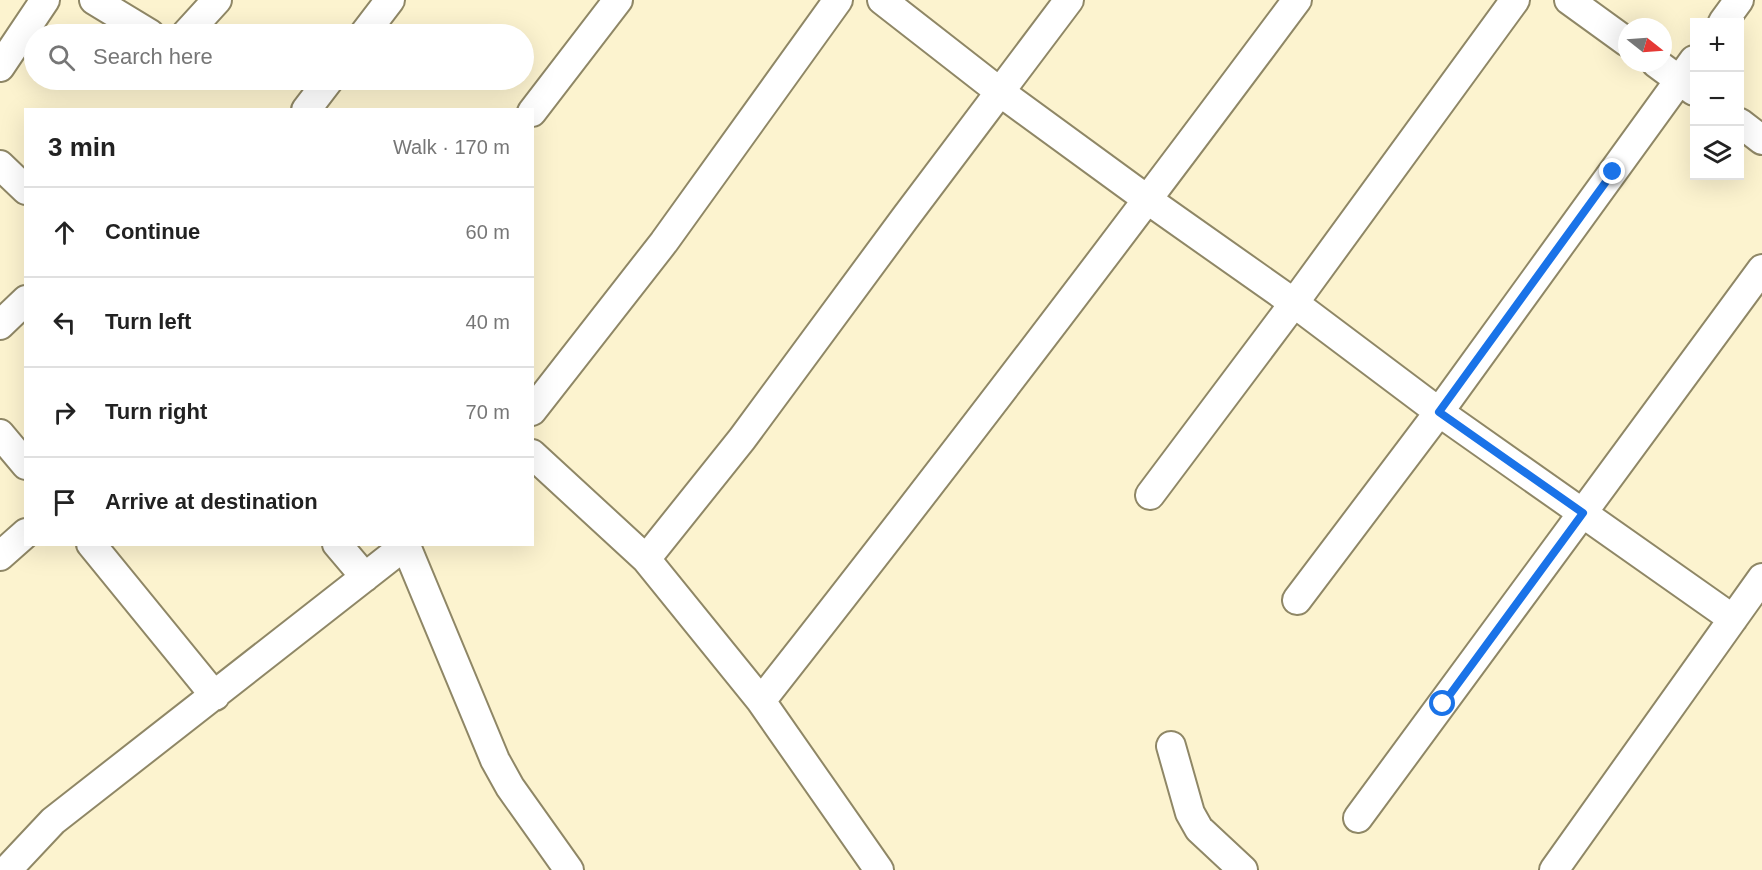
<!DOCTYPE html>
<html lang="en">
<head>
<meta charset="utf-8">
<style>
  body { margin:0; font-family:Arial,sans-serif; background:#f2f2f2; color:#222 }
  .controls { position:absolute; right:18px; top:18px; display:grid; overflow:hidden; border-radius:0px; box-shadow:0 6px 24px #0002 }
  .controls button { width:54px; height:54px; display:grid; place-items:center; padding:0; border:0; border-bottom:2px solid #e0e0e0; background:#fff; color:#222; font:30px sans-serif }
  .compass { position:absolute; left:1618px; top:18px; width:54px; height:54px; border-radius:50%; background:#fff; box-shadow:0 6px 24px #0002; rotate:107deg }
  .stop { position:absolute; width:18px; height:18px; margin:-14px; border:4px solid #1a73e8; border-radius:50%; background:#fff }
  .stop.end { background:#1a73e8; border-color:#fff; box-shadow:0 2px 6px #0008 }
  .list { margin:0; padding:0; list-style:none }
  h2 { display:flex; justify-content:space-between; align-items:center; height:78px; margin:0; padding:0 24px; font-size:26px }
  h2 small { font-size:20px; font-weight:400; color:#767676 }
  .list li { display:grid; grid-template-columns:39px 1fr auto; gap:18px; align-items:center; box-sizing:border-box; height:90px; padding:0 24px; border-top:2px solid #e0e0e0 }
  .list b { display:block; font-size:22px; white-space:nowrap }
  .list em { font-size:20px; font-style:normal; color:#767676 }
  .icon { flex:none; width:33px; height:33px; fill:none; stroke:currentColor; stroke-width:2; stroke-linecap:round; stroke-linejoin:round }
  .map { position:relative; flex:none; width:1762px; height:870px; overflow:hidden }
  .search { position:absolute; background:#fff; box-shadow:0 6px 24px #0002; left:24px; top:24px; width:510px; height:66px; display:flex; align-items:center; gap:15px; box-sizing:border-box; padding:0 21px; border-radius:33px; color:#767676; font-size:22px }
  .panel { position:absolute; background:#fff; box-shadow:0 6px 24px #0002; left:24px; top:108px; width:510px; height:438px; border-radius:0px }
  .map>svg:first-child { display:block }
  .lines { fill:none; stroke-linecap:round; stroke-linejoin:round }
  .minor-casing { stroke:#8f8766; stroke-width:32 }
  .minor { stroke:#fff; stroke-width:28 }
  .route { stroke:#1a73e8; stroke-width:8 }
</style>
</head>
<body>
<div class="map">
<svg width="1762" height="870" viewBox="0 0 1762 870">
  <rect width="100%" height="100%" fill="#fcf3cf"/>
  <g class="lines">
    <!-- minor casing -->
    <g class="minor-casing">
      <path id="minor" d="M 94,0 L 150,34
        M 882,0 L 1000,92 L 1148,200 L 1294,303 L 1439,412 L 1733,619
        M 1569,0 L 1627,42
        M 1723,22 L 1739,0
        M 186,34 L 217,0
        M 364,34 L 390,0
        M 1656,63 L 1694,91
        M 0,67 L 45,0
        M 306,110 L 329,80
        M 532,112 L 618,0
        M 1740,123 L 1762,140
        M 0,165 L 26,190
        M 0,325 L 26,300
        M 532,411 L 664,242 L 838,0
        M 0,434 L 26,465
        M 532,454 L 646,559 L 761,701 L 879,870
        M 1150,495 L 1294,303 L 1515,0
        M 91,544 L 215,696
        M 337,544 L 365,577
        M 406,546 L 495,760 L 510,787 L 569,870
        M 0,556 L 26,533
        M 646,559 L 742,439 L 905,218 L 1069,0
        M 1297,600 L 1439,412 L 1694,60
        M 761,701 C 943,470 1121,236 1297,0
        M 1171,746 L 1190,813 L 1199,829 L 1243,870
        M 1358,818 L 1762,269
        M 7,870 L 53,821 L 407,544
        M 1554,870 L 1762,578"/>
    </g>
    <!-- minor -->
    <use href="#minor" class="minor"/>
  </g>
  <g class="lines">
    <!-- route -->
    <path class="route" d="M 1443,704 L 1583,513 L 1439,412 L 1613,172"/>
  </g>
</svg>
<div class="controls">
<button>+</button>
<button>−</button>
<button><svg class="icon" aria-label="layers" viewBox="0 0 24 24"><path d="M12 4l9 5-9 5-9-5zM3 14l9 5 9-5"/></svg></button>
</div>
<svg class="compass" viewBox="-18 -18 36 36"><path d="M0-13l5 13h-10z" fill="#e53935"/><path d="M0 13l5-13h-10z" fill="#767676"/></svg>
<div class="stop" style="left:1443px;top:704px"></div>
<div class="stop end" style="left:1613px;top:172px"></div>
<div class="search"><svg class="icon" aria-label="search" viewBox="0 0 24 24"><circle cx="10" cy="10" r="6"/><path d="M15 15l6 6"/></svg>Search here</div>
<section class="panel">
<h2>3 min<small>Walk · 170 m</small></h2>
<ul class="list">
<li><svg class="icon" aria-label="ahead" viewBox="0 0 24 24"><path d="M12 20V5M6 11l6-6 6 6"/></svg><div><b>Continue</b></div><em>60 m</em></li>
<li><svg class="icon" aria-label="left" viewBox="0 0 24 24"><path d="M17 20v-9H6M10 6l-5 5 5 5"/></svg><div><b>Turn left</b></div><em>40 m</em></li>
<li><svg class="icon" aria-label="right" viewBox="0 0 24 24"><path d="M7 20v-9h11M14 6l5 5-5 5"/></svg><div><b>Turn right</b></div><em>70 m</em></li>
<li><svg class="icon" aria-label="arrive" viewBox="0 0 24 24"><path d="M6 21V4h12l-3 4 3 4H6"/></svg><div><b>Arrive at destination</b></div></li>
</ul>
</section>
</div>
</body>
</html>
